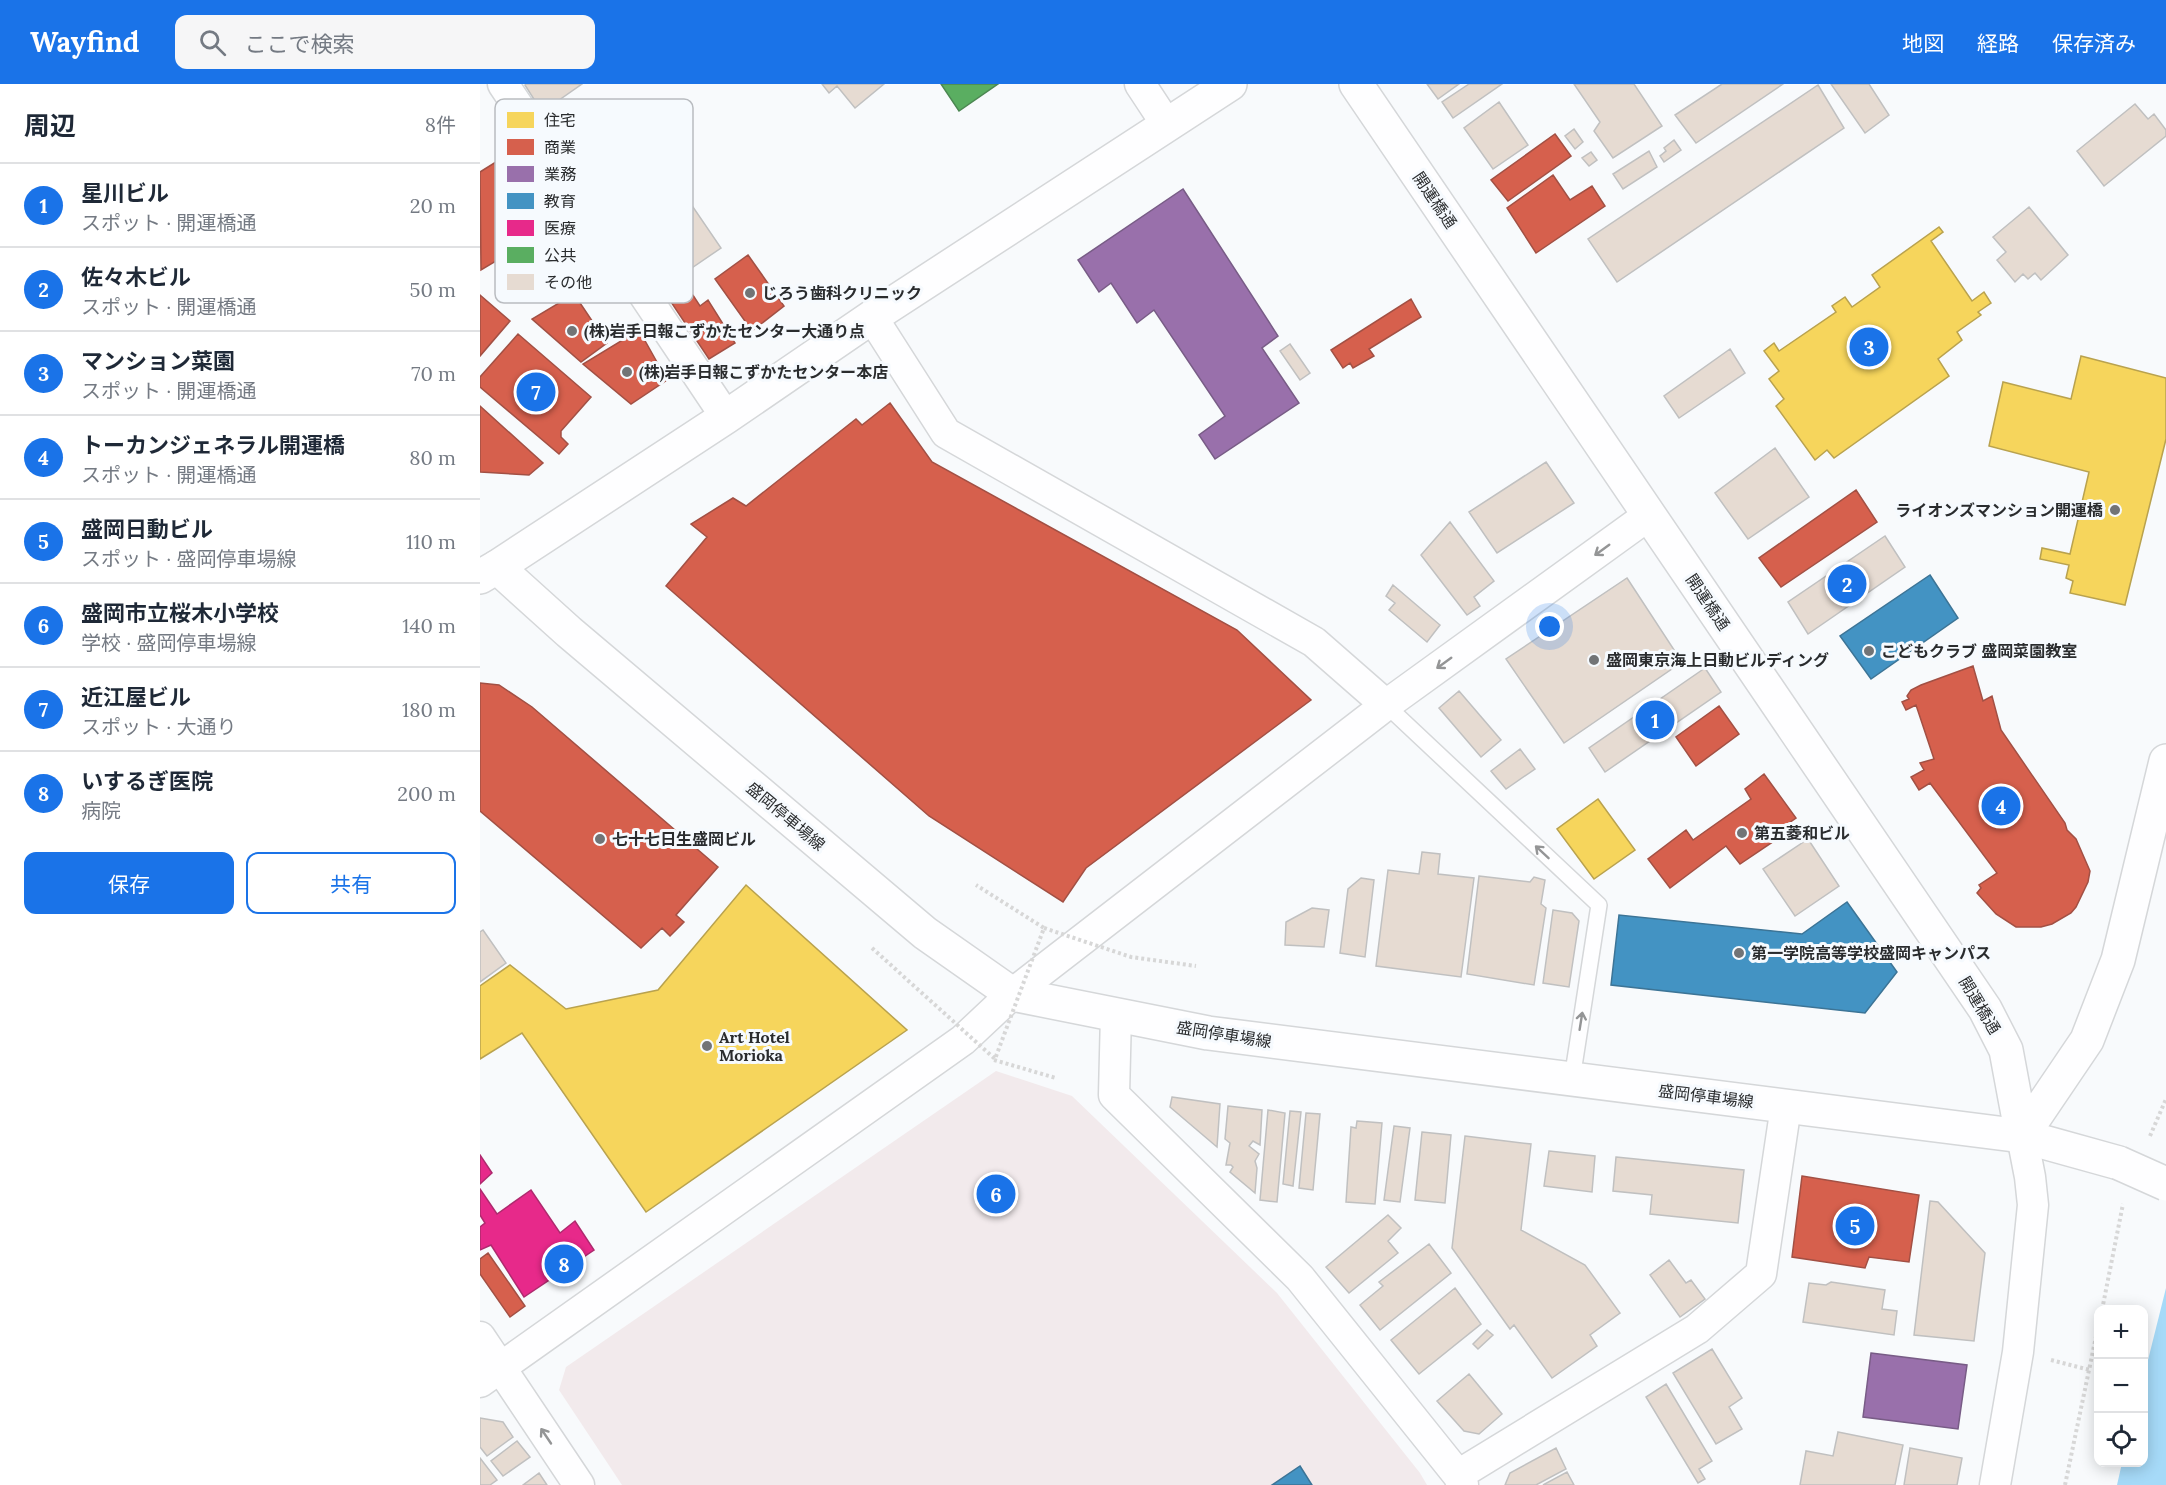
<!DOCTYPE html>
<html lang="ja">
<head>
<meta charset="utf-8">
<style>
  body { margin:0; font-family:Lora,"Noto Sans JP",serif; background:#f6f6f7; color:#1f2937 }
  .controls { position:absolute; right:18px; bottom:18px; display:grid; overflow:hidden; border-radius:12px; box-shadow:0 3px 15px #0003 }
  .controls button { width:54px; height:54px; display:grid; place-items:center; padding:0; border:0; border-bottom:2px solid #e0e1e3; background:#fff; color:#1f2937; font:30px sans-serif }
  .you { position:absolute; left:1070px; top:543px; width:21px; height:21px; margin:-15px; border:4px solid #fff; border-radius:50%; background:#1a73e8; box-shadow:0 0 0 9px #1a73e833 }
  .badge { display:grid; place-items:center; width:39px; height:39px; border-radius:50%; background:#1a73e8; color:#fff; font-size:20px; font-weight:700 }
  .pin { position:absolute; translate:-50% -50%; border:3px solid #fff; box-shadow:0 2px 6px #0006 }
  .list { margin:0; padding:0; list-style:none }
  h2 { display:flex; justify-content:space-between; align-items:center; height:78px; margin:0; padding:0 24px; font-size:26px }
  h2 small { font-size:20px; font-weight:400; color:#747a83 }
  .list li { display:grid; grid-template-columns:39px 1fr auto; gap:18px; align-items:center; box-sizing:border-box; height:84px; padding:0 24px; border-top:2px solid #e0e1e3 }
  .list b { display:block; font-size:22px; white-space:nowrap }
  .list p { margin:0; font-size:20px; white-space:nowrap; color:#747a83 }
  .list em { font-size:20px; font-style:normal; color:#747a83 }
  .actions { display:flex; gap:12px; padding:18px 24px }
  .actions a { flex:1; padding:14px 0; border:2px solid #1a73e8; border-radius:12px; text-align:center; font-size:21px; color:#1a73e8 }
  .actions .main { background:#1a73e8; color:#fff }
  .icon { flex:none; width:33px; height:33px; fill:none; stroke:currentColor; stroke-width:2; stroke-linecap:round; stroke-linejoin:round }
  .map { position:relative; flex:none; width:1686px; height:1401px; overflow:hidden }
  header { display:flex; align-items:center; gap:36px; box-sizing:border-box; height:84px; padding:0 30px; background:#1a73e8; color:#fff }
  header strong { font-size:28px }
  nav { display:flex; gap:33px; margin-inline-start:auto; font-size:21px }
  .search { width:420px; height:54px; background:#f6f6f7; display:flex; align-items:center; gap:15px; box-sizing:border-box; padding:0 21px; border-radius:12px; color:#747a83; font-size:22px }
  main { display:flex }
  aside { flex:1; background:#fff }
  .map>svg:first-child { display:block }
  .education { fill:#f2eaec }
  .water { fill:#a6daf8 }
  .homes { fill:#f6d55c; stroke:#b9a24e; stroke-width:1.5 }
  .shops { fill:#d6604d; stroke:#a25044; stroke-width:1.5 }
  .offices { fill:#9970ab; stroke:#785c86; stroke-width:1.5 }
  .schools { fill:#4393c3; stroke:#3c7496; stroke-width:1.5 }
  .health { fill:#e7298a; stroke:#ae2a6e; stroke-width:1.5 }
  .public { fill:#5aae61; stroke:#4c8752; stroke-width:1.5 }
  .building { fill:#e6dbd2; stroke:#c0c0c0; stroke-width:1.5 }
  .lines { fill:none; stroke-linecap:round; stroke-linejoin:round }
  .service-casing { stroke:#d5d7d9; stroke-width:18 }
  .minor-casing { stroke:#d5d7d9; stroke-width:33 }
  .tertiary-casing { stroke:#d5d7d9; stroke-width:36 }
  .primary-casing { stroke:#d5d7d9; stroke-width:36 }
  .path { stroke:#d7d7d7; stroke-width:4; stroke-dasharray:3 3; stroke-linecap:butt }
  .service { stroke:#fefeff; stroke-width:15 }
  .minor { stroke:#fefeff; stroke-width:30 }
  .tertiary { stroke:#fefeff; stroke-width:33 }
  .primary { stroke:#fefeff; stroke-width:33 }
  .primary-bridge-casing { stroke:#d5d7d9; stroke-width:36; stroke-linecap:butt }
  .path-bridge { stroke:#d7d7d7; stroke-width:4; stroke-dasharray:3 3; stroke-linecap:butt }
  .primary-bridge { stroke:#fefeff; stroke-width:33 }
  .oneway { stroke:#949596 }
  .poi-dot { fill:#727476; stroke:#f6fafe; stroke-width:2 }
  .labels { text-anchor:middle; stroke-width:6; stroke-linejoin:round; paint-order:stroke }
  .street-label { font-size:16px; fill:#2a2c2e; stroke:#f6fafe }
  .poi-label { font-size:16px; font-weight:bold; fill:#2a2c2e; stroke:#f6fafe; text-anchor:start }
  .key { fill:#f6fafe; stroke:#b9bcc0; stroke-width:1.5 }
  .key-label { font-size:16px; fill:#2a2c2e }
</style>
</head>
<body>
<header>
<strong>Wayfind</strong>
<div class="search"><svg class="icon" aria-label="search" viewBox="0 0 24 24"><circle cx="10" cy="10" r="6"/><path d="M15 15l6 6"/></svg>ここで検索</div>
<nav><a>地図</a><a>経路</a><a>保存済み</a></nav>
</header>
<main>
<aside>
<h2>周辺<small>8件</small></h2>
<ul class="list">
<li><span class="badge">1</span><div><b>星川ビル</b><p>スポット · 開運橋通</p></div><em>20 m</em></li>
<li><span class="badge">2</span><div><b>佐々木ビル</b><p>スポット · 開運橋通</p></div><em>50 m</em></li>
<li><span class="badge">3</span><div><b>マンション菜園</b><p>スポット · 開運橋通</p></div><em>70 m</em></li>
<li><span class="badge">4</span><div><b>トーカンジェネラル開運橋</b><p>スポット · 開運橋通</p></div><em>80 m</em></li>
<li><span class="badge">5</span><div><b>盛岡日動ビル</b><p>スポット · 盛岡停車場線</p></div><em>110 m</em></li>
<li><span class="badge">6</span><div><b>盛岡市立桜木小学校</b><p>学校 · 盛岡停車場線</p></div><em>140 m</em></li>
<li><span class="badge">7</span><div><b>近江屋ビル</b><p>スポット · 大通り</p></div><em>180 m</em></li>
<li><span class="badge">8</span><div><b>いするぎ医院</b><p>病院</p></div><em>200 m</em></li>
</ul>
<div class="actions"><a class="main">保存</a><a>共有</a></div>
</aside>
<div class="map">
<svg width="1686" height="1401" viewBox="0 0 1686 1401">
  <rect width="100%" height="100%" fill="#f8fafc"/>
  <!-- education -->
  <path class="education" d="M 516,987 L 592,1012 L 797,1209 L 940,1389 L 947,1401 L 142,1401 L 79,1306 L 86,1283 Z"/>
  <!-- water -->
  <path class="water" d="M 1686,1204 L 1686,1401 L 1637,1401 L 1642,1379 L 1664,1378 L 1664,1292 Z"/>
  <!-- homes -->
  <path class="homes" d="M 1459,143 L 1463,148 L 1451,157 L 1492,217 L 1504,208 L 1511,219 L 1498,228 L 1501,231 L 1477,248 L 1482,256 L 1458,275 L 1469,292 L 1354,374 L 1347,366 L 1335,376 L 1296,322 L 1304,315 L 1289,295 L 1299,287 L 1284,267 L 1294,259 L 1299,267 L 1356,228 L 1352,222 L 1365,213 L 1372,223 L 1400,203 L 1392,191 Z
    M 1601,272 L 1686,294 L 1686,355 L 1645,521 L 1590,509 L 1593,497 L 1586,494 L 1589,481 L 1560,475 L 1562,464 L 1590,470 L 1609,388 L 1509,362 L 1523,298 L 1591,315 Z
    M 1118,715 L 1155,766 L 1114,795 L 1077,745 Z
    M 266,801 L 427,946 L 166,1128 L 42,949 L 0,975 L 0,902 L 30,881 L 86,925 L 178,906 Z"/>
  <!-- shops -->
  <path class="shops" d="M 1075,50 L 1091,72 L 1028,117 L 1011,96 Z
    M 27,71 L 65,135 L 51,144 L 56,153 L 1,186 L 0,88 Z
    M 1073,91 L 1090,116 L 1112,102 L 1125,122 L 1056,169 L 1027,124 Z
    M 268,171 L 304,222 L 272,247 L 235,195 Z
    M 203,196 L 220,222 L 228,216 L 255,259 L 229,275 L 185,209 Z
    M 94,210 L 127,259 L 101,278 L 52,235 Z
    M 0,211 L 30,237 L 0,272 Z
    M 931,215 L 941,233 L 889,265 L 894,272 L 873,284 L 870,279 L 863,284 L 851,266 Z
    M 159,246 L 187,296 L 151,320 L 103,280 Z
    M 38,250 L 111,313 L 81,347 L 81,353 L 88,360 L 79,370 L 0,303 L 0,293 Z
    M 410,319 L 452,378 L 757,546 L 831,616 L 606,784 L 583,818 L 449,732 L 186,502 L 227,453 L 211,440 L 253,414 L 266,422 L 376,335 L 382,341 Z
    M 0,322 L 63,379 L 49,391 L 0,388 Z
    M 1376,406 L 1397,438 L 1301,503 L 1279,474 Z
    M 1493,582 L 1503,617 L 1512,612 L 1521,646 L 1585,739 L 1587,746 L 1596,755 L 1610,787 L 1608,798 L 1596,823 L 1591,829 L 1572,840 L 1561,843 L 1536,843 L 1516,830 L 1497,809 L 1501,804 L 1499,801 L 1517,789 L 1450,699 L 1439,706 L 1431,693 L 1444,686 L 1440,679 L 1454,675 L 1436,621 L 1426,626 L 1422,618 L 1429,615 L 1427,612 L 1431,606 L 1441,601 Z
    M 0,599 L 19,601 L 52,623 L 238,783 L 196,831 L 204,838 L 190,852 L 182,844 L 161,864 L 0,727 Z
    M 1239,622 L 1259,650 L 1216,682 L 1196,653 Z
    M 1284,690 L 1316,734 L 1299,746 L 1303,751 L 1260,780 L 1246,762 L 1190,804 L 1168,775 L 1206,746 L 1213,756 L 1271,715 L 1265,705 Z
    M 1322,1092 L 1439,1111 L 1429,1178 L 1389,1173 L 1385,1184 L 1312,1173 Z
    M 8,1169 L 45,1222 L 30,1233 L 0,1190 L 0,1175 Z"/>
  <!-- offices -->
  <path class="offices" d="M 703,105 L 798,252 L 782,264 L 819,319 L 735,375 L 719,351 L 745,332 L 674,226 L 657,239 L 631,199 L 619,208 L 598,176 Z
    M 1391,1269 L 1487,1281 L 1478,1345 L 1383,1333 Z"/>
  <!-- schools -->
  <path class="schools" d="M 1450,491 L 1478,534 L 1391,595 L 1360,552 Z
    M 1367,818 L 1417,888 L 1385,929 L 1131,901 L 1139,831 L 1322,850 Z
    M 820,1382 L 832,1401 L 792,1401 Z"/>
  <!-- health -->
  <path class="health" d="M 0,1071 L 12,1089 L 0,1100 Z
    M 0,1105 L 17,1130 L 51,1106 L 80,1149 L 95,1137 L 114,1166 L 44,1213 L 11,1161 L 0,1166 L 0,1143 L 5,1139 L 0,1131 Z"/>
  <!-- public -->
  <path class="public" d="M 461,0 L 518,0 L 479,27 Z"/>
  <!-- building -->
  <path class="building" d="M 46,0 L 102,0 L 62,28 L 45,1 Z
    M 342,0 L 404,0 L 375,24 L 357,2 L 349,9 Z
    M 947,0 L 979,0 L 958,15 Z
    M 989,0 L 1022,0 L 973,34 L 962,18 Z
    M 1094,0 L 1154,0 L 1182,42 L 1133,74 L 1114,47 L 1120,38 Z
    M 1242,0 L 1303,0 L 1216,59 L 1195,31 Z
    M 1351,0 L 1389,0 L 1409,31 L 1385,49 Z
    M 1338,1 L 1364,44 L 1137,198 L 1108,155 Z
    M 1019,18 L 1048,61 L 1013,85 L 984,44 Z
    M 1655,20 L 1668,35 L 1674,30 L 1686,46 L 1686,52 L 1624,102 L 1597,67 Z
    M 1094,45 L 1103,58 L 1095,65 L 1085,52 Z
    M 1194,56 L 1201,66 L 1184,78 L 1180,72 L 1186,67 L 1184,64 Z
    M 1169,67 L 1177,83 L 1143,105 L 1133,90 Z
    M 1111,68 L 1117,76 L 1109,82 L 1102,74 Z
    M 185,82 L 241,164 L 203,190 L 148,111 Z
    M 1549,123 L 1588,171 L 1561,196 L 1555,189 L 1548,195 L 1543,190 L 1535,198 L 1517,176 L 1526,168 L 1513,153 Z
    M 810,260 L 830,289 L 820,296 L 800,267 Z
    M 1250,265 L 1265,289 L 1199,334 L 1184,312 Z
    M 1295,364 L 1329,413 L 1268,455 L 1235,409 Z
    M 1066,378 L 1094,419 L 1017,469 L 989,428 Z
    M 970,438 L 1014,497 L 994,513 L 1000,522 L 987,531 L 941,471 Z
    M 1405,452 L 1425,483 L 1328,550 L 1308,518 Z
    M 1147,494 L 1202,578 L 1084,659 L 1026,575 Z
    M 913,501 L 960,541 L 947,558 L 909,526 L 915,519 L 906,512 Z
    M 1225,584 L 1241,608 L 1125,688 L 1109,664 Z
    M 979,607 L 1021,656 L 1001,673 L 959,624 Z
    M 1040,665 L 1055,685 L 1026,705 L 1011,687 Z
    M 1328,755 L 1359,802 L 1315,832 L 1283,785 Z
    M 942,768 L 960,770 L 958,790 L 994,794 L 981,893 L 896,882 L 908,786 L 939,790 Z
    M 999,792 L 1050,798 L 1054,793 L 1065,796 L 1061,820 L 1066,824 L 1054,901 L 987,890 Z
    M 881,794 L 894,796 L 885,873 L 860,869 L 868,805 Z
    M 832,824 L 849,826 L 844,863 L 805,861 L 806,838 Z
    M 1073,826 L 1092,829 L 1099,837 L 1089,903 L 1063,899 Z
    M 3,846 L 26,879 L 0,898 L 0,848 Z
    M 692,1013 L 740,1020 L 737,1063 L 690,1023 Z
    M 748,1022 L 782,1026 L 780,1061 L 773,1057 L 769,1062 L 779,1070 L 775,1077 L 777,1084 L 775,1109 L 750,1088 L 753,1083 L 751,1081 L 746,1081 L 750,1059 L 745,1055 Z
    M 788,1026 L 805,1029 L 797,1118 L 780,1116 Z
    M 810,1027 L 821,1028 L 813,1102 L 803,1100 Z
    M 826,1029 L 840,1030 L 833,1106 L 819,1104 Z
    M 877,1037 L 902,1039 L 895,1120 L 866,1118 L 871,1043 L 876,1044 Z
    M 914,1042 L 930,1044 L 920,1118 L 904,1116 Z
    M 942,1048 L 971,1051 L 965,1119 L 935,1116 Z
    M 985,1052 L 1051,1060 L 1041,1146 L 1105,1181 L 1140,1229 L 1110,1251 L 1117,1262 L 1072,1294 L 1034,1241 L 1030,1245 L 972,1164 Z
    M 1069,1067 L 1115,1072 L 1112,1108 L 1064,1102 Z
    M 1136,1073 L 1264,1086 L 1258,1139 L 1170,1130 L 1172,1111 L 1133,1107 Z
    M 1450,1117 L 1458,1118 L 1505,1169 L 1494,1257 L 1434,1251 Z
    M 908,1131 L 921,1144 L 908,1157 L 918,1169 L 869,1209 L 846,1183 Z
    M 949,1160 L 971,1189 L 900,1246 L 880,1221 L 903,1202 L 899,1198 Z
    M 1189,1176 L 1206,1199 L 1211,1196 L 1225,1215 L 1200,1233 L 1170,1191 Z
    M 1351,1198 L 1405,1206 L 1402,1225 L 1417,1227 L 1414,1251 L 1323,1238 L 1329,1199 L 1346,1201 Z
    M 975,1204 L 1001,1240 L 939,1290 L 911,1256 Z
    M 1007,1246 L 1013,1251 L 998,1265 L 993,1260 Z
    M 1232,1265 L 1262,1314 L 1249,1323 L 1262,1345 L 1236,1360 L 1193,1289 Z
    M 989,1290 L 1022,1330 L 999,1350 L 984,1347 L 957,1317 Z
    M 1186,1300 L 1232,1377 L 1219,1385 L 1225,1395 L 1218,1399 L 1166,1313 Z
    M 0,1334 L 23,1338 L 33,1353 L 7,1372 L 0,1363 Z
    M 1358,1348 L 1423,1361 L 1415,1401 L 1320,1401 L 1326,1367 L 1353,1372 Z
    M 37,1357 L 50,1373 L 23,1392 L 11,1377 Z
    M 1076,1364 L 1086,1385 L 1056,1401 L 1025,1401 L 1030,1389 Z
    M 1430,1364 L 1482,1374 L 1477,1401 L 1424,1401 Z
    M 0,1374 L 17,1396 L 10,1401 L 0,1401 Z
    M 1087,1388 L 1094,1401 L 1063,1401 Z
    M 59,1389 L 67,1401 L 43,1401 Z"/>
  <g class="lines">
    <!-- service casing -->
    <g class="service-casing">
      <path id="service" d="M 906,621 L 1119,821 L 1092,995"/>
    </g>
    <!-- minor casing -->
    <g class="minor-casing">
      <path id="minor" d="M 23,0 L 246,333
        M 660,0 L 687,41
        M 392,233 L 466,349 L 834,558 L 906,621
        M 636,930 L 634,1011 L 820,1194 L 978,1391 L 983,1401
        M 0,1253 L 99,1401
        M 0,1298 L 483,956 L 532,910 L 906,621 L 1169,431
        M 978,1391 L 1217,1245 L 1281,1190 L 1306,1022
        M 1515,1401 L 1538,1268 L 1553,1121 L 1550,1093 L 1542,1052"/>
    </g>
    <!-- tertiary casing -->
    <g class="tertiary-casing">
      <path id="tertiary" d="M 876,0 L 1505,925 L 1526,966 L 1542,1052
        M 17,483 L 246,333 L 392,233 L 750,0
        M 1542,1052 L 1607,956 L 1638,876 L 1686,677"/>
    </g>
    <!-- primary casing -->
    <g class="primary-casing">
      <path id="primary" d="M 0,493 L 17,483 L 89,548 L 445,849 L 532,910 L 728,949 L 1542,1052 L 1639,1079"/>
    </g>
    <!-- path -->
    <path class="path" d="M 514,976 L 576,994
      M 1670,1052 L 1686,1015
      M 1622,1226 L 1643,1120
      M 1571,1276 L 1610,1286
      M 1585,1401 L 1618,1243"/>
    <!-- service -->
    <use href="#service" class="service"/>
    <!-- minor -->
    <use href="#minor" class="minor"/>
    <!-- tertiary -->
    <use href="#tertiary" class="tertiary"/>
    <!-- primary -->
    <use href="#primary" class="primary"/>
    <!-- primary-bridge casing -->
    <g class="primary-bridge-casing">
      <path id="primary-bridge" d="M 1639,1079 L 1686,1100"/>
    </g>
    <!-- path-bridge -->
    <path class="path-bridge" d="M 564,844 L 651,873 L 716,882
      M 392,864 L 515,975 L 564,844 L 496,801"/>
    <!-- primary-bridge -->
    <use href="#primary-bridge" class="primary-bridge"/>
  </g>
  <!-- one-way arrows -->
  <defs><path id="oneway-shaft" d="M-6 0H5M1.5-3L5.5 0L1.5 3" fill="none" stroke-width="1.6" stroke-linecap="round" stroke-linejoin="round" transform="scale(1.5)"/></defs>
  <g class="oneway">
    <use href="#oneway-shaft" transform="translate(1122 466) rotate(144)"/>
    <use href="#oneway-shaft" transform="translate(964 579) rotate(144)"/>
    <use href="#oneway-shaft" transform="translate(1062 768) rotate(-137)"/>
    <use href="#oneway-shaft" transform="translate(1101 937) rotate(-81)"/>
    <use href="#oneway-shaft" transform="translate(66 1352) rotate(-124)"/>
  </g>
  <!-- markers -->
  <g class="poi-dot">
    <circle cx="270" cy="209" r="6"/>
    <circle cx="92" cy="247" r="6"/>
    <circle cx="147" cy="288" r="6"/>
    <circle cx="1635" cy="426" r="6"/>
    <circle cx="1389" cy="567" r="6"/>
    <circle cx="1114" cy="576" r="6"/>
    <circle cx="1262" cy="749" r="6"/>
    <circle cx="120" cy="755" r="6"/>
    <circle cx="1259" cy="869" r="6"/>
    <circle cx="227" cy="962" r="6"/>
  </g>
  <g class="labels">
    <!-- street labels -->
    <g class="street-label">
      <text transform="translate(955 116) rotate(56)" y="6">開運橋通</text>
      <text transform="translate(1228 518) rotate(56)" y="6">開運橋通</text>
      <text transform="translate(306 732) rotate(40)" y="6">盛岡停車場線</text>
      <text transform="translate(1500 921) rotate(59)" y="6">開運橋通</text>
      <text transform="translate(744 950) rotate(9)" y="6">盛岡停車場線</text>
      <text transform="translate(1226 1012) rotate(7)" y="6">盛岡停車場線</text>
    </g>
    <!-- poi labels -->
    <g class="poi-label">
      <text x="282" y="215">じろう歯科クリニック</text>
      <text x="104" y="253">(株)岩手日報こずかたセンター大通り点</text>
      <text x="159" y="294">(株)岩手日報こずかたセンター本店</text>
      <text x="1623" y="432" text-anchor="end">ライオンズマンション開運橋</text>
      <text x="1401" y="573">こどもクラブ 盛岡菜園教室</text>
      <text x="1126" y="582">盛岡東京海上日動ビルディング</text>
      <text x="1274" y="755">第五菱和ビル</text>
      <text x="132" y="761">七十七日生盛岡ビル</text>
      <text x="1271" y="875">第一学院高等学校盛岡キャンパス</text>
      <text x="239" y="959">Art Hotel<tspan x="239" dy="18">Morioka</tspan></text>
    </g>
  </g>
  <!-- legend -->
  <rect x="15" y="15" width="198" height="204" rx="9" class="key"/>
  <rect x="27" y="28" width="27" height="16" fill="#f6d55c"/>
  <rect x="27" y="55" width="27" height="16" fill="#d6604d"/>
  <rect x="27" y="82" width="27" height="16" fill="#9970ab"/>
  <rect x="27" y="109" width="27" height="16" fill="#4393c3"/>
  <rect x="27" y="136" width="27" height="16" fill="#e7298a"/>
  <rect x="27" y="163" width="27" height="16" fill="#5aae61"/>
  <rect x="27" y="190" width="27" height="16" fill="#e6dbd2"/>
  <g class="key-label">
    <text x="64" y="42">住宅</text>
    <text x="64" y="69">商業</text>
    <text x="64" y="96">業務</text>
    <text x="64" y="123">教育</text>
    <text x="64" y="150">医療</text>
    <text x="64" y="177">公共</text>
    <text x="64" y="204">その他</text>
  </g>
</svg>
<div class="controls">
<button>+</button>
<button>−</button>
<button><svg class="icon" aria-label="locate" viewBox="0 0 24 24"><circle cx="12" cy="12" r="6"/><path d="M12 2v4M12 18v4M2 12h4M18 12h4"/></svg></button>
</div>
<div class="you"></div>
<div class="pin badge" style="left:1175px;top:636px">1</div>
<div class="pin badge" style="left:1367px;top:500px">2</div>
<div class="pin badge" style="left:1389px;top:263px">3</div>
<div class="pin badge" style="left:1521px;top:722px">4</div>
<div class="pin badge" style="left:1375px;top:1142px">5</div>
<div class="pin badge" style="left:516px;top:1110px">6</div>
<div class="pin badge" style="left:56px;top:308px">7</div>
<div class="pin badge" style="left:84px;top:1180px">8</div>
</div>
</main>
</body>
</html>
